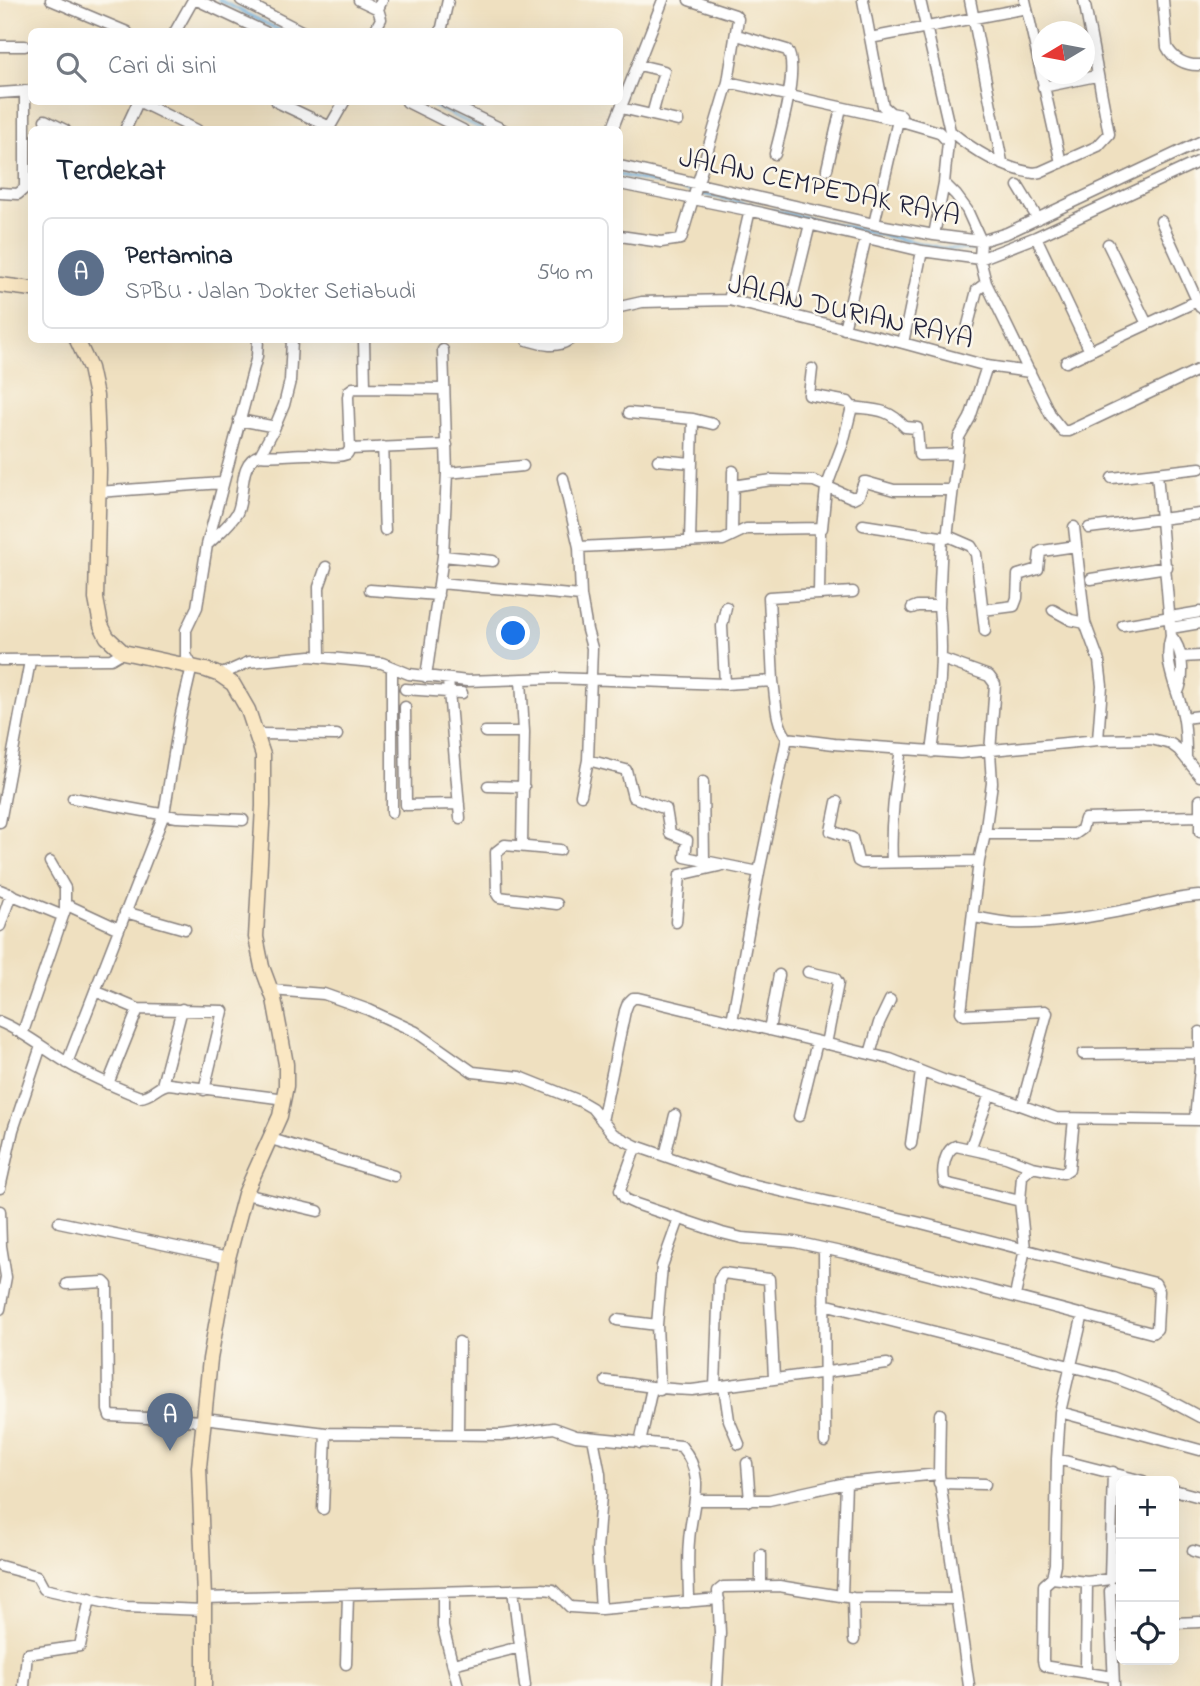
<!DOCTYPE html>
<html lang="id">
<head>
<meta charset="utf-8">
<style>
  body { margin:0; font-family:"Indie Flower",sans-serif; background:#f6f6f7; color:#1f2937 }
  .controls { position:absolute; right:21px; bottom:21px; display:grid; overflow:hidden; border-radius:10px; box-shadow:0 7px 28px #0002 }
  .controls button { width:63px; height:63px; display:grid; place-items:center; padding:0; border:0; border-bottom:2px solid #e0e1e3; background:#fff; color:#1f2937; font:35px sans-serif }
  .compass { position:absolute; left:1032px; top:21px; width:63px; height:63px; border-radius:50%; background:#fff; box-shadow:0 7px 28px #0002; rotate:260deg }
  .you { position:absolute; left:514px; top:634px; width:24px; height:24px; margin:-18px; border:5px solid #fff; border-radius:50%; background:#1a73e8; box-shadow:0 0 0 10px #1a73e833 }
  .badge { display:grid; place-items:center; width:46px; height:46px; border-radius:50%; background:#b5179e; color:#fff; font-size:23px; font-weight:700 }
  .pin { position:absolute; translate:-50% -58px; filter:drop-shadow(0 2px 4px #0008) }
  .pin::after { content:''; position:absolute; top:37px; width:24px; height:21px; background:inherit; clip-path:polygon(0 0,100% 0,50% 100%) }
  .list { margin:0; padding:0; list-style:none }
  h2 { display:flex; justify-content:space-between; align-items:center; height:91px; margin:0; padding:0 28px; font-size:30px }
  h2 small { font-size:23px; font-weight:400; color:#747a83 }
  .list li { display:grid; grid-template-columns:46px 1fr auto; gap:21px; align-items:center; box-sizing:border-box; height:112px; margin:0 14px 14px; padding:0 14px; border:2px solid #e0e1e3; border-radius:10px }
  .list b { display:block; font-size:26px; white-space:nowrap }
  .list p { margin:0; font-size:23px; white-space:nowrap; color:#747a83 }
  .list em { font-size:23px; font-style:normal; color:#747a83 }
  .icon { flex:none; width:38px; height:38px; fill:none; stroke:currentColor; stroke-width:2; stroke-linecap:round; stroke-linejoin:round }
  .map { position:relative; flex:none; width:1200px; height:1686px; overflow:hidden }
  .search { position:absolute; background:#fff; box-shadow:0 7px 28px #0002; left:28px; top:28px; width:595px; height:77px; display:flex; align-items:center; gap:18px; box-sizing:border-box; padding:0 24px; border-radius:10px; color:#747a83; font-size:26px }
  .panel { position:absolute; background:#fff; box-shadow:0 7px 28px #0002; left:28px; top:126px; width:595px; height:217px; border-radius:10px }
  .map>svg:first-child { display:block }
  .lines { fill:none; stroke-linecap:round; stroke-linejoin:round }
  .stream { stroke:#68aede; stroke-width:3.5 }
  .street-casing { stroke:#88817e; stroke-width:13 }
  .secondary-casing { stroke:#88817e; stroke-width:17 }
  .street { stroke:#fff; stroke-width:10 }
  .secondary { stroke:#fae7c3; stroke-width:14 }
  .labels { text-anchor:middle; stroke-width:5; stroke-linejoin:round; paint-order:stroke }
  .street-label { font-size:28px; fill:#22223b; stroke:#fbf7ec }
</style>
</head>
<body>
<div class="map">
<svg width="1200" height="1686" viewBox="0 0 1200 1686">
  <rect width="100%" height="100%" fill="#fbf7ec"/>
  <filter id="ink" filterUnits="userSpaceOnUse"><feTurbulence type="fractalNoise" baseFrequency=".0143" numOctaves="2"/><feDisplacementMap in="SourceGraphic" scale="14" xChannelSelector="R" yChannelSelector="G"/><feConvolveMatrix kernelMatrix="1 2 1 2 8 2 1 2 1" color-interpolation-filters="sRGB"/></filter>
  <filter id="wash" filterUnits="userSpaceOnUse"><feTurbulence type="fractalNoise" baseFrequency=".00686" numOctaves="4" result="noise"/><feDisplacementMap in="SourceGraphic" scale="28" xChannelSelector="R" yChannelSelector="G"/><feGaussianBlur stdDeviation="1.57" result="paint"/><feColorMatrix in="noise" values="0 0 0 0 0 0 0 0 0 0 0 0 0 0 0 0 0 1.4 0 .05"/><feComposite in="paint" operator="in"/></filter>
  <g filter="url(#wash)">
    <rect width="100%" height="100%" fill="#efe0c0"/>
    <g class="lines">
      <!-- stream -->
      <path class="stream" d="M 219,0 L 283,32
        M 425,102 L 484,130
        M 620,175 L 761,207
        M 772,210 L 940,248 L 972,250"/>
    </g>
  </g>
  <g filter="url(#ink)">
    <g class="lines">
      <!-- street casing -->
      <g class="street-casing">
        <path id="street" d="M 51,0 L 127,32
          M 197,0 L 265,32
          M 241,0 L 303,32
          M 359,0 L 378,9
          M 863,0 L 883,106 L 891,113 L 901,115
          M 920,0 L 950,131 C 973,150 1004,169 1034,173 L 1040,172 L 1098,146 L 1109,134 L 1084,0
          M 970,0 L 1002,162
          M 1025,0 L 1061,163
          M 1163,0 L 1167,47 C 1173,59 1186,66 1200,65
          M 175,32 L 193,0
          M 374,32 L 381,19 L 378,9 L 382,0
          M 441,32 L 448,0
          M 737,35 L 787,50 C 800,66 780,133 775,154
          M 870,38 L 1027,8
          M 0,46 L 25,46
          M 639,65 L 664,71 L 652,115
          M 728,82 L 898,120 L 939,132 L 948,142 L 944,183 L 934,235
          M 1043,87 L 1096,76
          M 0,93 L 29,91
          M 140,102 L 197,130
          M 277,102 L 330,127
          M 407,102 L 463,130
          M 446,102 L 504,130
          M 621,108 L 678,121
          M 45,120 L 65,130
          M 125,130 L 138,102
          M 328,130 L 344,102
          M 612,130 L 663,0
          M 620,166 L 874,224 L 934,235 L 981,241 L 1007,233 L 1200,142
          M 827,169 L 841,108
          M 944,183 L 956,195 L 967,210 L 981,241 L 980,259 L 986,283 L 1051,416 L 1063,431 L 1069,431 L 1200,369
          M 620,184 L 762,213 L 922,251 L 980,259 L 1036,237 L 1200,161
          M 1018,186 L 1038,219
          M 0,193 L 18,194 L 25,188 L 25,91
          M 1161,221 L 1200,307
          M 874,224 L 898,120
          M 620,236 L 661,242 L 681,239 L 728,82 L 738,19 L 735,15 L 689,0
          M 1036,237 L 1090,351
          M 1108,244 L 1147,324
          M 729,300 L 750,210
          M 620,307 L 642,302 L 729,300 L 903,343 L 987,366 L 1030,372
          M 788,314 L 810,224
          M 968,325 L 977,290 L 986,283
          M 844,329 L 866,237
          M 364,340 L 365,387
          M 527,340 C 541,344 556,349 569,340
          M 903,343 L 922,251
          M 1066,362 L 1197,301
          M 852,407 C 876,410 888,408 905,427 L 917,428 L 919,455 L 956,454
          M 629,413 L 693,419 L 690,542
          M 693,419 L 713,424
          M 273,431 L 284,405 L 290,381 L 292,340
          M 383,447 C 385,475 383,502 385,530
          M 350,449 L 447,445
          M 260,455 C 276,457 290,454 307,454 C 320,453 335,459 347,454 L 350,449 L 348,397 L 349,391 L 353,388 L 444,389
          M 658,460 L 692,463
          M 447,473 L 523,466
          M 1157,473 L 1171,636 C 1162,665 1178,687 1183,715 C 1186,729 1186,744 1186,759
          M 563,478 L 579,547 L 581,596 L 587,630 L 592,648 L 588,760 L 581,795
          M 1112,478 L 1200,468
          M 733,486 L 772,480 L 814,481 L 853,498 L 859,495 L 864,482 L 866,482 L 894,490 L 952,490
          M 98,492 L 222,483
          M 863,525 L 947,538 L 959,437 L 970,418 L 987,366
          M 1074,527 L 1085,623 L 1099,661 L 1102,686 L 1098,740
          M 1089,528 L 1200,514
          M 732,535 L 733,471
          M 948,536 L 971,546 L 976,554 L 985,631
          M 207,545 C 217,535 230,525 237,513 C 246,495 237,462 260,455 L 273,431 L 271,426 L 239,420
          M 579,547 L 723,540 L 746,529 L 822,528 L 826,488 L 843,443 L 852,407 L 848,402 L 809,395 L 812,369
          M 443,556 L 493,561
          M 1091,579 L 1167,567
          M 440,583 L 581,596
          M 370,590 L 438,595
          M 819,594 L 820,529
          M 939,606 L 942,538
          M 912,608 L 917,606 L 939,606 C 944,655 939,703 932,752
          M 983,610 L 1014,606 L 1017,598 L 1018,575 L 1038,569 L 1040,552 L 1042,551 L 1076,546
          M 1053,610 L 1071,620 L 1085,623
          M 1123,625 L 1200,612
          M 1171,628 L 1200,623
          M 1171,636 C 1183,649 1185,676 1178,692
          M 320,657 L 319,587 L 326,567
          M 1181,657 L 1200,656
          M 942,659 L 989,676 L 995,684 L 990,752 L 992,783 L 985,834 L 979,861 L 961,1012 L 964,1015 L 1045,1011 L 1047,1013 L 1022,1105
          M 0,660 L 111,659 L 123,652
          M 220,675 L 249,662 L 310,656 L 382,663 L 409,674 L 467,681 L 553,678 L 725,684 L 773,681 C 776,700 775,722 787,738 L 834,744 L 960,753 L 1098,740 L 1151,739 L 1171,744 L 1179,750 L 1200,776
          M 426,677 L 443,556 L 447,473 L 443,350
          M 448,680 L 460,818
          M 521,680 L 524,732 L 522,846
          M 773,681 L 769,597 L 853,592
          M 725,684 L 722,626 L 726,607
          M 405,689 L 462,693
          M 405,707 L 406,805 L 459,804
          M 1184,718 L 1200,716
          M 485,732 L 524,732
          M 257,734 L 337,735
          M 588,760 L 626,770 L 633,797 L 666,809 L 670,833 L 687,840 L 685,857 L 759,872
          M 703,782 L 704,861
          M 488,786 L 524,787
          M 73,798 L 177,817 L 243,820
          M 1200,800 L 1200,832
          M 837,802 L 831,831 L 852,838 L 858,861 L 862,863 L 979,861
          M 392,812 L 392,668
          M 0,822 L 30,661
          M 985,834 L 1075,834 L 1082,829 L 1085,819 L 1199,816
          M 892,862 C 890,824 895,787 901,749
          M 0,890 L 63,916
          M 65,904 L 119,929
          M 557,904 L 499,897 L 497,894 L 496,852 L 505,845 L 560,850
          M 125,912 L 185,929
          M 974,917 C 986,919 999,922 1012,923 C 1049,925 1094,916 1131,909 C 1154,905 1176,897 1200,896
          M 676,922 L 680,875 L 719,866
          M 0,926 L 11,894
          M 808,972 L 835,978 L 838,983 L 826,1044
          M 271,990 L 324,994 L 369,1010 L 416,1032 L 473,1072 L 520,1077 L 580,1101 L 592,1108 L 613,1134 L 636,1146 L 737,1181 L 921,1223 L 1155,1283 L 1159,1291 L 1157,1329 L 1152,1333 L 854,1255 L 795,1242 L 742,1238 L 722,1233 L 636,1204 L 625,1199 L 620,1190 L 636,1146
          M 95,991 L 138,1009 L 223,1011 L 204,1090
          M 732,1021 L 759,872 L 787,738
          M 0,1022 C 24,1032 43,1048 66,1062 C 89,1076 115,1087 140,1097 C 152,1096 158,1085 169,1084 L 285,1099
          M 769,1030 L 779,975
          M 23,1032 L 65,910 L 65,888 L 50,862
          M 870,1054 L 879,1023 L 890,1000
          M 1083,1054 L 1199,1053
          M 67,1063 L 164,814 L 180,718 L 192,666 L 186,655 L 186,630 L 197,607 L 207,545 L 257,356 L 258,340
          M 108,1084 L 138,1009
          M 162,1085 L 182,1009
          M 799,1116 L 817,1042
          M 1195,1119 L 1200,1069 L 1200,1032
          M 602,1121 L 625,1011 L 628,1003 L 633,998 L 638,998 L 890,1059 L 943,1080 L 990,1094 L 1056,1118 L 1200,1120
          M 271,1139 L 394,1176
          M 911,1144 L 921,1072
          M 970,1149 L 990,1094
          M 665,1156 L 675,1115
          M 0,1188 L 13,1130 L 41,1046
          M 245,1194 L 318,1211
          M 1020,1201 L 945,1183 C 941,1173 944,1150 956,1146 L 1006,1157 L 1032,1167
          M 0,1211 L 1,1246 L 6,1277 L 0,1309
          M 59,1222 L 228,1258
          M 824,1249 L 825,1442
          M 67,1284 L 104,1282 L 107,1285 L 108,1410 L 110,1416 L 203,1421
          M 1015,1296 L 1025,1249 L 1020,1201 L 1022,1176 L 1032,1167 L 1063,1173 L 1069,1169 L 1074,1119
          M 824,1304 L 1113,1377 L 1157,1394 L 1200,1417
          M 1083,1314 L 1060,1412 L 1057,1459 L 1055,1564 L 1052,1578 L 1044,1585 L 1043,1660 L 1044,1665 L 1049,1667 L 1113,1677
          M 617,1320 L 657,1325
          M 606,1381 C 636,1384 663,1390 692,1390 L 887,1364
          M 724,1386 L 729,1420 L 739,1444
          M 715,1387 L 719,1280 L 723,1273 L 769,1279 L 774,1378
          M 660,1390 L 657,1325 L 662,1266 L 679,1219
          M 1060,1412 L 1200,1450
          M 204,1418 L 326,1433 L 501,1435 L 554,1428 L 576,1436 L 681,1446 C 708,1478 691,1505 689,1541 C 687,1561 689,1582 689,1602
          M 458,1434 L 459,1342
          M 593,1438 L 600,1474 L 601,1495 L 597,1550 L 601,1609
          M 640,1443 L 652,1388
          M 1057,1459 L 1143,1481
          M 747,1463 L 750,1501
          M 939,1474 L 940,1414
          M 939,1483 L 985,1484
          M 1174,1490 L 1200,1497
          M 697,1500 L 769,1500 L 846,1483 L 939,1474 L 969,1686
          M 323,1509 L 326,1433
          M 1193,1551 L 1200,1553
          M 761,1555 L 761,1586
          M 0,1566 L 37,1576 L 44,1589 L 126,1607 L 204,1610
          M 1052,1578 L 1087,1582 L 1110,1579 L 1113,1472
          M 513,1590 L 525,1686
          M 443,1592 L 443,1627 L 458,1686
          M 842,1595 L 846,1483
          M 204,1598 L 542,1589 L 553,1590 L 570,1607 L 601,1609 L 719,1599
          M 853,1598 L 854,1640
          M 1174,1623 L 1200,1622
          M 346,1664 L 348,1595
          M 453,1664 L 520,1647
          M 1086,1669 L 1087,1582
          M 24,1686 L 27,1654 L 80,1646 L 90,1598
          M 717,1686 L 720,1633 L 718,1591 L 723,1587 L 779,1586 L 853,1598 L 956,1599
          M 1114,1686 L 1110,1591 L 1113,1588 L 1121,1588"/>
      </g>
      <!-- secondary casing -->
      <g class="secondary-casing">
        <path id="secondary" d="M 0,285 L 32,289
          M 77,340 L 90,368 L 96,396 L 99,470 L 96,599 L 101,625 L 107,637 L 123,652 L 206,670 L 220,675 L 233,684 L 248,710 L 263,755 L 263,806 L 256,937 L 262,967 L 274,999 L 286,1064 L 286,1086 L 280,1116 L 245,1194 L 228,1258 L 210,1359 L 199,1467 L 204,1598 L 204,1686"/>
      </g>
      <!-- street -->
      <use href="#street" class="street"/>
      <!-- secondary -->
      <use href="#secondary" class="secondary"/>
    </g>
  </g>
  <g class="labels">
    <!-- street labels -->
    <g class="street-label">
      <text transform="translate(820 185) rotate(12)" y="10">JALAN CEMPEDAK RAYA</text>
      <text transform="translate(851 310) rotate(13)" y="10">JALAN DURIAN RAYA</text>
    </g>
  </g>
</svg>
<div class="controls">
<button>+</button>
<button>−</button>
<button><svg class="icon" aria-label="locate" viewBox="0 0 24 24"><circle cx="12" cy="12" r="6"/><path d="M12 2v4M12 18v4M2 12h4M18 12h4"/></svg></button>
</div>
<svg class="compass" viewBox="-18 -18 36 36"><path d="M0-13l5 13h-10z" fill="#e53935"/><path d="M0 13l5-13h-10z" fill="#747a83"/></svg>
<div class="you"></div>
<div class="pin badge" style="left:170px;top:1451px;background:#5c6f8a">A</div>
<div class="search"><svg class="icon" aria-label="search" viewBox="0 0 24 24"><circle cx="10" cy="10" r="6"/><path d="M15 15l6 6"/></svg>Cari di sini</div>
<section class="panel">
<h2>Terdekat<small></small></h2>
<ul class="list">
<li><span class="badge" style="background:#5c6f8a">A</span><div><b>Pertamina</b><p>SPBU · Jalan Dokter Setiabudi</p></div><em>540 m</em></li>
</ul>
</section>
</div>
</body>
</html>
